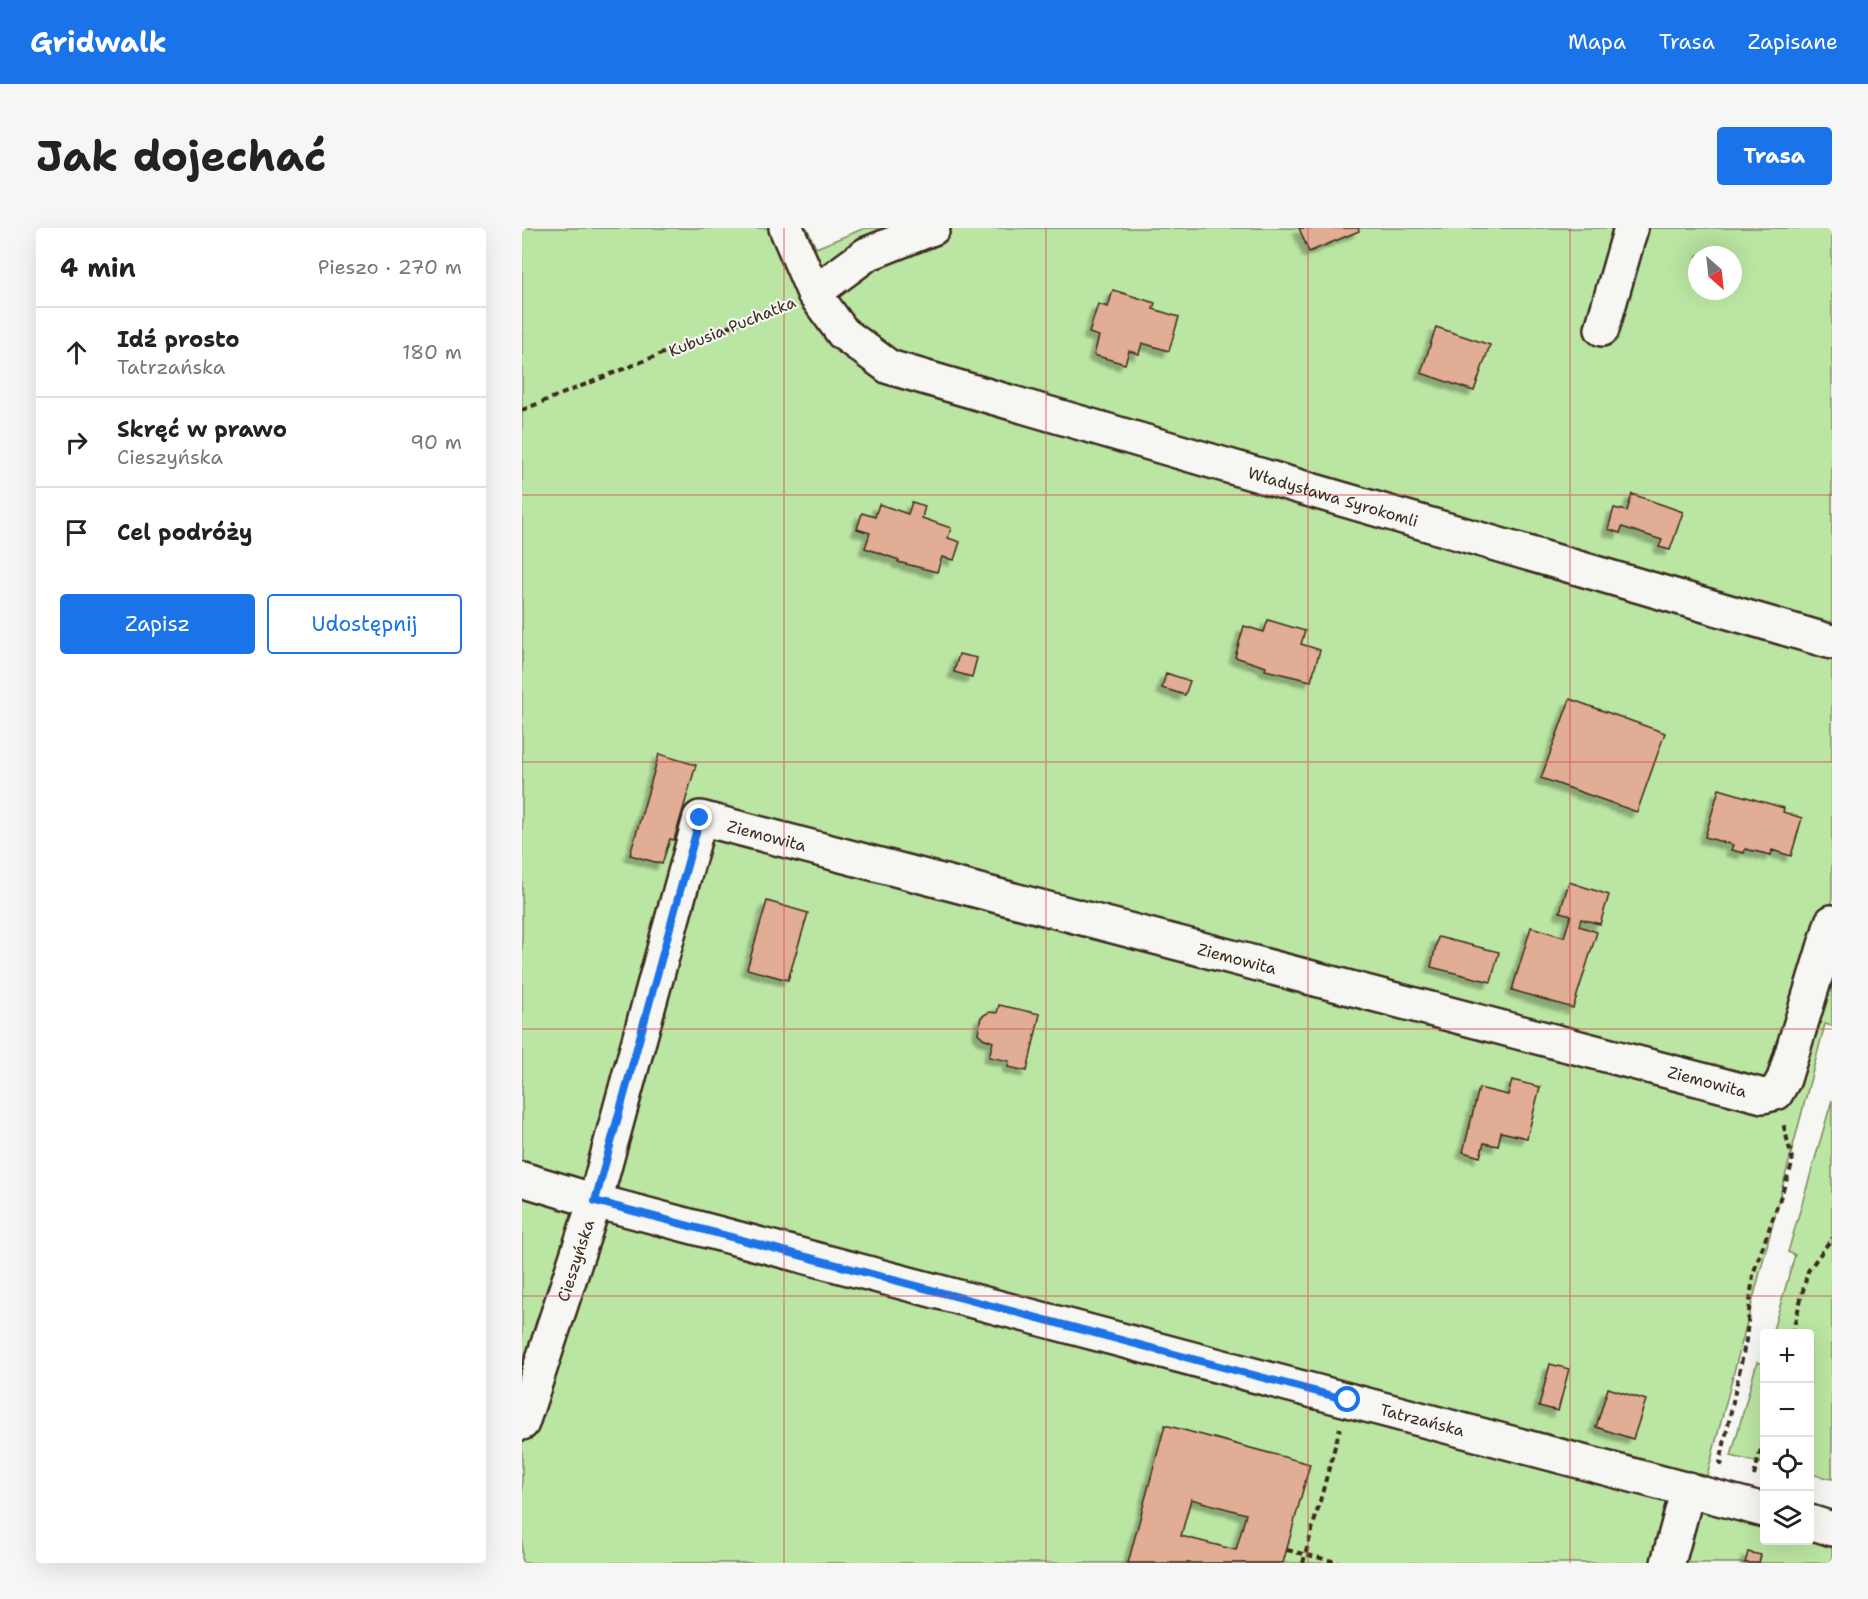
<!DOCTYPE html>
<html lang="pl">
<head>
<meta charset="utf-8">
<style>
  body { margin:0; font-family:"Shantell Sans",sans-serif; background:#f6f6f6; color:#222 }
  .controls { position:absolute; right:18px; bottom:18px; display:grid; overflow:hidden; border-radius:6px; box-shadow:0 6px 24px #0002 }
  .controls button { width:54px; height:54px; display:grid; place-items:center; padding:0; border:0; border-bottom:2px solid #e0e0e0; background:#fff; color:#222; font:30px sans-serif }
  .compass { position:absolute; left:1166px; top:18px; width:54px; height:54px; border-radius:50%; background:#fff; box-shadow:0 6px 24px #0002; rotate:153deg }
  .stop { position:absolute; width:18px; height:18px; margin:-14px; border:4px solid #1a73e8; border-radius:50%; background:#fff }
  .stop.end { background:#1a73e8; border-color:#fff; box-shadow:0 2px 6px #0008 }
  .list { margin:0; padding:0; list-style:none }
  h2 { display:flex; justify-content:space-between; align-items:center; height:78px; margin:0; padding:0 24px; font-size:26px }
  h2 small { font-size:20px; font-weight:400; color:#767676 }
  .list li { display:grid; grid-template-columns:39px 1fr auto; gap:18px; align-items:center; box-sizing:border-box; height:90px; padding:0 24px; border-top:2px solid #e0e0e0 }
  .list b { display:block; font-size:22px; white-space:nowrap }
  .list p { margin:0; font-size:20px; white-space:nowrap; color:#767676 }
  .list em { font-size:20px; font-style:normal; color:#767676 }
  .actions { display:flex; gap:12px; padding:18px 24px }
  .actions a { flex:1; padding:14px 0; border:2px solid #1a73e8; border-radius:6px; text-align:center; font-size:21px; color:#1a73e8 }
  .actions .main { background:#1a73e8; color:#fff }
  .icon { flex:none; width:33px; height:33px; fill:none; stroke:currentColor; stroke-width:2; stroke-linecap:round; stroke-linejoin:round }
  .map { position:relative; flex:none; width:1310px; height:1335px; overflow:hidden; border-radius:6px }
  header { display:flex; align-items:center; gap:36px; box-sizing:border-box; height:84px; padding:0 30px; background:#1a73e8; color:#fff }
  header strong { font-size:28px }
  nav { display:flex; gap:33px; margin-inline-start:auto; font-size:21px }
  .intro { display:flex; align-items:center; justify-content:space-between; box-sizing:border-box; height:144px; padding:0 36px }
  h1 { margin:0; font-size:42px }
  .button { padding:15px 27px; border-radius:6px; background:#1a73e8; color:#fff; font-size:21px; font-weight:700 }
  main { display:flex; gap:36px; padding:0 36px }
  aside { flex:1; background:#fff; border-radius:6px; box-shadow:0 6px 24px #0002 }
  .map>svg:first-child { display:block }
  .green { fill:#bbe5a2; stroke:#7b8860; stroke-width:1.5; fill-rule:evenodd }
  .building { fill:#e1ad94; stroke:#3b2a1e; stroke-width:1.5; fill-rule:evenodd; filter:url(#shadow) }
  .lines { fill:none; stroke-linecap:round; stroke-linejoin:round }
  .minor-casing { stroke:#3b2a1e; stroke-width:38 }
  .path { stroke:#3b2a1e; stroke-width:4; stroke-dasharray:6 4.5; stroke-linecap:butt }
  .minor { stroke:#f6f6f2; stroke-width:33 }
  .route { stroke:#1a73e8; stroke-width:8 }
  .grid { fill:none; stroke:#d1495b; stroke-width:1.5; stroke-opacity:0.55 }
  .labels { text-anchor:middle; stroke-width:4.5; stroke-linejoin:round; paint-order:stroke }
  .street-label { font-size:16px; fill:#3b2a1e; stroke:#f6f6f2 }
</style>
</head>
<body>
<header>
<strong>Gridwalk</strong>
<nav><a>Mapa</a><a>Trasa</a><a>Zapisane</a></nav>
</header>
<div class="intro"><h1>Jak dojechać</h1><a class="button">Trasa</a></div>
<main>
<aside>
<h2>4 min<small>Pieszo · 270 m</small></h2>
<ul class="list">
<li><svg class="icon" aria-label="ahead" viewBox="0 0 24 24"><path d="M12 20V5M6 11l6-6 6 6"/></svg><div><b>Idź prosto</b><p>Tatrzańska</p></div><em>180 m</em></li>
<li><svg class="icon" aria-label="right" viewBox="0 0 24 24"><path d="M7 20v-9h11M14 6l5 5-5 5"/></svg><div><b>Skręć w prawo</b><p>Cieszyńska</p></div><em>90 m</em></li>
<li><svg class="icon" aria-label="arrive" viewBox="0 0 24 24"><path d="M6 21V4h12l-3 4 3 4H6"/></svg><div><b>Cel podróży</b></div></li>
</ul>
<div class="actions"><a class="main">Zapisz</a><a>Udostępnij</a></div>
</aside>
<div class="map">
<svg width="1310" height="1335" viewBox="0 0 1310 1335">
  <defs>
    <filter id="shadow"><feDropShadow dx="-5.5" dy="5.5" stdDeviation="1.5" flood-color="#0004"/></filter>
  </defs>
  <rect width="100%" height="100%" fill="#f6f6f2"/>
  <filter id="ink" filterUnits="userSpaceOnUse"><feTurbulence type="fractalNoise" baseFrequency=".0167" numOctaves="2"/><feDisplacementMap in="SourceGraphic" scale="12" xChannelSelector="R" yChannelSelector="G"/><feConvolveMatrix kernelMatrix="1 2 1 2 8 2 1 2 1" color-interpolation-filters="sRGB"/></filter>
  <g filter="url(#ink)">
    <!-- green -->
    <path class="green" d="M 0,0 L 285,0 L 294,20 L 343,0 L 1310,0 L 1310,798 L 1303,796 L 1184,1251 L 1242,1265 L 1242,1312 L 1288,1312 L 1288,1277 L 1310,1282 L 1310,1335 L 0,1335 ZM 1175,27 L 1211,27 L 1211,63 L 1175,63 Z
      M 1310,872 L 1310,1251 L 1288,1246 L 1288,1106 L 1250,1105 L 1273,1027 L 1266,1024 Z
      M 1242,1131 L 1242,1236 L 1209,1228 L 1235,1134 L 1241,1136 Z"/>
    <!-- building -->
    <path class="building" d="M 777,0 L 836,0 L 837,3 L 787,24 Z
      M 591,62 L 633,75 L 631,81 L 657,89 L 647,123 L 620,115 L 617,126 L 607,123 L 603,136 L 572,127 L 577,108 L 567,105 L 576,76 L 586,79 Z
      M 914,99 L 968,117 L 952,163 L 899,145 Z
      M 1110,266 L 1161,284 L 1148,322 L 1137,319 L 1140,312 L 1100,299 L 1098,305 L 1086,301 L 1092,280 L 1105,283 Z
      M 390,274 L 403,278 L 400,290 L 429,300 L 426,310 L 438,314 L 432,332 L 420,329 L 415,344 L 376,334 L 377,332 L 343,320 L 348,305 L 335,301 L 340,285 L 353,289 L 357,276 L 386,286 Z
      M 746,392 L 783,403 L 779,416 L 798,422 L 789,453 L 743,442 L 744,439 L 713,429 L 722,398 L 742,404 Z
      M 437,426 L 455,430 L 450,449 L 432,444 Z
      M 644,445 L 668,453 L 663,467 L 640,460 Z
      M 1048,471 L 1143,505 L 1115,584 L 1019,550 Z
      M 137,526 L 174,537 L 152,612 L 148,611 L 140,636 L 108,627 Z
      M 1197,561 L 1262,580 L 1261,584 L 1280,590 L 1269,628 L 1250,622 L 1249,627 L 1223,621 L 1222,625 L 1209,622 L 1211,617 L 1183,609 Z
      M 1047,654 L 1087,667 L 1078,696 L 1059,691 L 1057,698 L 1075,704 L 1051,780 L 990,762 L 1009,699 L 1042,709 L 1049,687 L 1038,684 Z
      M 245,673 L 286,685 L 266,752 L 225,741 Z
      M 916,709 L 977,724 L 969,754 L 909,739 Z
      M 477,777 L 518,786 L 505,843 L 486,839 L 487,833 L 467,829 L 471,814 L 461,810 L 456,805 L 459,789 L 467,784 L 475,785 Z
      M 990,852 L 1018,859 L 1005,910 L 979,904 L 976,918 L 962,915 L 958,929 L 941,924 L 957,860 L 986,867 Z
      M 1028,1136 L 1047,1141 L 1036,1183 L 1017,1178 Z
      M 1086,1160 L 1124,1172 L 1111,1211 L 1074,1199 Z
      M 643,1197 L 788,1236 L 761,1335 L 606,1335 ZM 669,1271 L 724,1286 L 714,1322 L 659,1308 Z
      M 1226,1324 L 1239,1327 L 1237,1335 L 1223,1335 Z"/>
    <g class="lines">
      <!-- minor casing -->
      <g class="minor-casing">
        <g id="minor">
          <path id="s1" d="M 264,0 L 292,65 L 321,105 L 367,139 L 1310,414"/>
          <path d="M 292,65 L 345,26 L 411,0"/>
          <path d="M 1080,101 L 1109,0"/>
          <path id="s2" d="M 0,951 L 73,973 L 1242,1282"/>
          <path id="s3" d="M 0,1195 L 73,973 L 178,590 L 1241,868 L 1254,865 L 1262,851 L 1310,694"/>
          <path d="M 1288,1294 L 1310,1301"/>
          <path d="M 1146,1335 L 1166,1261"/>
        </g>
      </g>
      <!-- path -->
      <path class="path" d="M 0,182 L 263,76
        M 1270,1106 L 1286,1043 L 1310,1010
        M 1201,1237 L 1198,1235 L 1224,1112 L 1231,1046 L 1271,934 L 1261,895
        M 1232,1248 L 1242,1209
        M 765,1322 L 819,1335
        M 781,1335 L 818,1200"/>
      <!-- minor -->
      <use href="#minor" class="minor"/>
    </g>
  </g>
  <g class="lines" filter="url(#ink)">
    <!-- route -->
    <path class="route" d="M 178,590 L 73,973 L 826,1172"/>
  </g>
  <!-- grid -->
  <path class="grid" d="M 262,0 L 262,1335M 524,0 L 524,1335M 786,0 L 786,1335M 1048,0 L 1048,1335M 0,267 L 1310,267M 0,534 L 1310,534M 0,801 L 1310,801M 0,1068 L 1310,1068"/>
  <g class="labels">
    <!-- street labels -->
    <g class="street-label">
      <text transform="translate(210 98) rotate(-22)" y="6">Kubusia Puchatka</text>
      <text dy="6" stroke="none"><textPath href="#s1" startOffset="640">Władysława Syrokomli</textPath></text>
      <text dy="6" stroke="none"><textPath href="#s3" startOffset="700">Ziemowita</textPath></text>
      <text dy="6" stroke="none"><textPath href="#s3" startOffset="1186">Ziemowita</textPath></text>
      <text dy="6" stroke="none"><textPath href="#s3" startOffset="1672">Ziemowita</textPath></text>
      <text dy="6" stroke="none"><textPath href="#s3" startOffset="171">Cieszyńska</textPath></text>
      <text dy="6" stroke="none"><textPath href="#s2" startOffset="932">Tatrzańska</textPath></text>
    </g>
  </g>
</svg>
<div class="controls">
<button>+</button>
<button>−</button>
<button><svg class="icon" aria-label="locate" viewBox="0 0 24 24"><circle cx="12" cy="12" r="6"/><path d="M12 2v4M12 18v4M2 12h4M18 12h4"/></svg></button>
<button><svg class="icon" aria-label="layers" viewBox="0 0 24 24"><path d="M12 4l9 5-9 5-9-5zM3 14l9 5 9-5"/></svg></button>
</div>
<svg class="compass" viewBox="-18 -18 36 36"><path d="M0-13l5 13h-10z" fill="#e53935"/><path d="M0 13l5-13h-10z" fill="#767676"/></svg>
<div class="stop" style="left:826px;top:1172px"></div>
<div class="stop end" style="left:178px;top:590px"></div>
</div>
</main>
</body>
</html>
